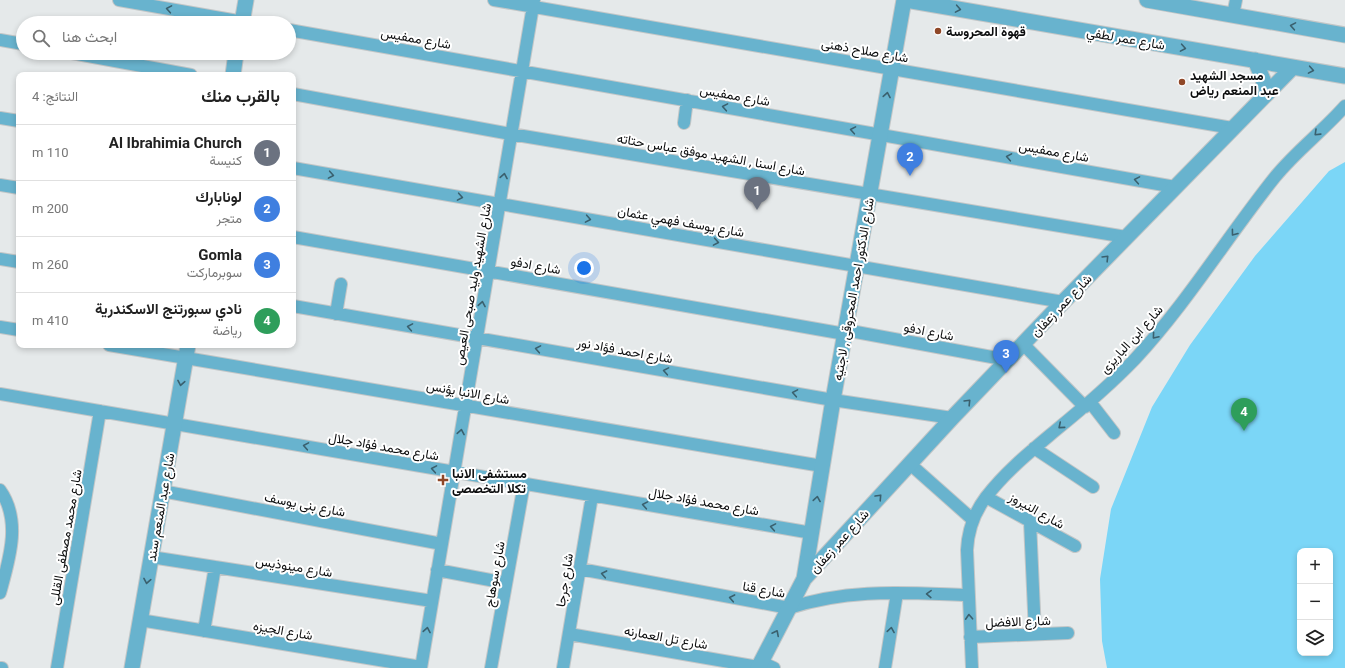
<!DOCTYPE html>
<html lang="ar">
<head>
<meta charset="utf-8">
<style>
  body { margin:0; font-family:Roboto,Vazirmatn,sans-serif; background:#f2f2f2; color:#222; direction:rtl }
  .controls { position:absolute; right:12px; bottom:12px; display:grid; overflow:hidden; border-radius:8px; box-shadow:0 2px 6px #0003 }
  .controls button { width:36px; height:36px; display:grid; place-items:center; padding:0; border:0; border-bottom:1px solid #e0e0e0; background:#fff; color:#222; font:20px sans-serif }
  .you { position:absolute; left:584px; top:268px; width:14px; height:14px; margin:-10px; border:3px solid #fff; border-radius:50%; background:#1a73e8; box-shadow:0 0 0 6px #1a73e833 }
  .badge { display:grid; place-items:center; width:26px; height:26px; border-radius:50%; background:#8f4727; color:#fff; font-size:13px; font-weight:700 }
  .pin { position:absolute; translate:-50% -33px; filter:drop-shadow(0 1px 2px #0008) }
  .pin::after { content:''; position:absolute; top:21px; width:14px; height:12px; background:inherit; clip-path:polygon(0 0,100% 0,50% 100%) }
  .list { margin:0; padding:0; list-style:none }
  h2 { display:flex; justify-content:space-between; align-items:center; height:52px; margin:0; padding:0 16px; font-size:17px }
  h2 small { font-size:13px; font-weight:400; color:#767676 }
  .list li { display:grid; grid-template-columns:26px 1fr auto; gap:12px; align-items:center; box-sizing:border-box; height:56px; padding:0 16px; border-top:1px solid #e0e0e0 }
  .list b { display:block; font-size:15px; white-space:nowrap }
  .list p { margin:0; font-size:13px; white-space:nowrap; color:#767676 }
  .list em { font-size:13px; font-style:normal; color:#767676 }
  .icon { flex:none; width:22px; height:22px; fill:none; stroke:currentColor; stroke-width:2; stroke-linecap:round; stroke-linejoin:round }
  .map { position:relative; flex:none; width:1345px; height:668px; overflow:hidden; direction:ltr }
  .search { position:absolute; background:#fff; box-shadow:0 2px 6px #0003; left:16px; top:16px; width:280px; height:44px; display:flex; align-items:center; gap:10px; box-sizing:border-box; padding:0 14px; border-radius:22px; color:#767676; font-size:15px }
  .panel { position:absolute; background:#fff; box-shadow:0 2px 6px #0003; left:16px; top:72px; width:280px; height:276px; border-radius:8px; direction:rtl }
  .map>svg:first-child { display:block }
  .green { fill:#7bd6f7; fill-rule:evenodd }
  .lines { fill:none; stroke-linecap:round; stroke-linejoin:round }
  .minor-casing { stroke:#c2c6c7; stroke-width:14 }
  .tertiary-casing { stroke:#c2c6c7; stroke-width:17 }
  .minor { stroke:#68b3ce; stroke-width:12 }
  .tertiary { stroke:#68b3ce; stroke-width:15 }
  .oneway { stroke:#3a606e }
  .poi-dot { fill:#8f4727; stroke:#fff; stroke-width:1.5 }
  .labels { text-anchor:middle; stroke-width:4; stroke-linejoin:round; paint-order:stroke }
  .poi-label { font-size:13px; font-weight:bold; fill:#0c0d0e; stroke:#fff; text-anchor:start }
  .street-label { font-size:13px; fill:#0c0d0e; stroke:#fff }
</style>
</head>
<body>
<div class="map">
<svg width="1345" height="668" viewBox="0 0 1345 668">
  <rect width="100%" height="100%" fill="#e5e9ea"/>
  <!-- green -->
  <path class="green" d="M 1345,162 L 1345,668 L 1107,668 L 1102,641 L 1100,579 L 1111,509 L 1152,407 L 1190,345 L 1255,256 L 1329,171 ZM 1300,551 L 1330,551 L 1330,653 L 1300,653 Z"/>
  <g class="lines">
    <!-- minor casing -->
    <g class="minor-casing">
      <path id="minor" d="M 119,0 L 249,23
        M 494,0 L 1232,128
        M 1233,15 L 1236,0
        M 289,30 L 1175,187
        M 0,40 L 23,44
        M 72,53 L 191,75
        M 293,94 L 511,134 L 1126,237
        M 0,118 L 19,121
        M 684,123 L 687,100
        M 293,168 L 1063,302
        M 0,185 L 19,188
        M 293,237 L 845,334
        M 0,259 L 19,262
        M 293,306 L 833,400 L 952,418
        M 336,314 L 341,284
        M 0,327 L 19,330
        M 845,330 L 1008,360
        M 1023,344 L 1085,407
        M 109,345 L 822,466
        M 0,394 L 812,533
        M 1090,402 L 1114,433
        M 1034,448 L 1093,487
        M 910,464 L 972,519
        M 0,490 C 22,521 9,560 0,593
        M 162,491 L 442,544
        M 986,497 L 1075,546
        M 1030,522 L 1035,633
        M 151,557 L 432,601
        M 580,569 L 789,608 C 850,588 905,593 968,595
        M 437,570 L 506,583
        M 140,620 L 421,667
        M 204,631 L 215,567
        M 569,634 L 758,667
        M 970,637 L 1068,633
        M 761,662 L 774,668
        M 0,668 L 2,668
        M 57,668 L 100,411
        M 421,668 L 534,0
        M 491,668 L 524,484
        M 563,668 L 592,496
        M 885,668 L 897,593
        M 972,668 L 967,550 C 968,529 974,513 986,497 C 1006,471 1031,451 1056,430 C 1083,408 1110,385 1135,359 C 1187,303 1227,237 1275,177 C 1296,151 1323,131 1345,106"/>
    </g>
    <!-- tertiary casing -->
    <g class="tertiary-casing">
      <path id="tertiary" d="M 906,0 L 1345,76
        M 1147,0 L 1345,35
        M 242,23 L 246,0
        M 1255,60 L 1268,92
        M 233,75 L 236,53
        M 804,579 L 833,400 L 904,0
        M 132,668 L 188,345
        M 758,668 L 804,579 L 952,418 L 1063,302 L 1293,67"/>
    </g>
    <!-- minor -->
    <use href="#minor" class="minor"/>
    <!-- tertiary -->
    <use href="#tertiary" class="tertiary"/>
  </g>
  <!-- one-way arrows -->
  <defs><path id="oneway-chevron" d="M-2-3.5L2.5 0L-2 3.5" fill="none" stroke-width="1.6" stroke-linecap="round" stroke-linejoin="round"/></defs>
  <g class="oneway">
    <use href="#oneway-chevron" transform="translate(169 9) rotate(-170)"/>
    <use href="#oneway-chevron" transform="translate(958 9) rotate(10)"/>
    <use href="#oneway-chevron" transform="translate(1293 26) rotate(-170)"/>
    <use href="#oneway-chevron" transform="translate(1183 48) rotate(10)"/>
    <use href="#oneway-chevron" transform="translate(1311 70) rotate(10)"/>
    <use href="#oneway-chevron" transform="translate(887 95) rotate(-80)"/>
    <use href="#oneway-chevron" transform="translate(725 107) rotate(-170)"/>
    <use href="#oneway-chevron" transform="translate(853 130) rotate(-170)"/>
    <use href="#oneway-chevron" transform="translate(1317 133) rotate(136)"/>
    <use href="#oneway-chevron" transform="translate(1009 157) rotate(-170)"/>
    <use href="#oneway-chevron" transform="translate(331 175) rotate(10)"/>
    <use href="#oneway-chevron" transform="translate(504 176) rotate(-80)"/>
    <use href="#oneway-chevron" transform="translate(1137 180) rotate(-170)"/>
    <use href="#oneway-chevron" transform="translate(460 197) rotate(10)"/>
    <use href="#oneway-chevron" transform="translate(588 219) rotate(10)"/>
    <use href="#oneway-chevron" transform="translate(1234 233) rotate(127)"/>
    <use href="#oneway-chevron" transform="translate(716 242) rotate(10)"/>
    <use href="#oneway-chevron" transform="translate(1106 258) rotate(-46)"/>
    <use href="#oneway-chevron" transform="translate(482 304) rotate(-80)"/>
    <use href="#oneway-chevron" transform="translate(410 327) rotate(-170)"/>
    <use href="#oneway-chevron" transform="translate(1155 336) rotate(130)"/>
    <use href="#oneway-chevron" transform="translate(538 349) rotate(-170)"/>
    <use href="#oneway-chevron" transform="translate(666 371) rotate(-170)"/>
    <use href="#oneway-chevron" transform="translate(181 383) rotate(100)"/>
    <use href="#oneway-chevron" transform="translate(795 393) rotate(-170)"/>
    <use href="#oneway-chevron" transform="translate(968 402) rotate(-46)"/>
    <use href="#oneway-chevron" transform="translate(1061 426) rotate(140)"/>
    <use href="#oneway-chevron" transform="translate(461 432) rotate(-80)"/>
    <use href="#oneway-chevron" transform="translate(306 446) rotate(-170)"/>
    <use href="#oneway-chevron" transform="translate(434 469) rotate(-170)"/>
    <use href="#oneway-chevron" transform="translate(879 497) rotate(-47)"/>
    <use href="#oneway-chevron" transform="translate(817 499) rotate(-81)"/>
    <use href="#oneway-chevron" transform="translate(645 505) rotate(-170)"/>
    <use href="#oneway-chevron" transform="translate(773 527) rotate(-170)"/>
    <use href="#oneway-chevron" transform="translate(604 574) rotate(-169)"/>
    <use href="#oneway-chevron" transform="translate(147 581) rotate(100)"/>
    <use href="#oneway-chevron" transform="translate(929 594) rotate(-178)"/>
    <use href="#oneway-chevron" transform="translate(732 598) rotate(-169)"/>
    <use href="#oneway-chevron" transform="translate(969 617) rotate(-93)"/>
    <use href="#oneway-chevron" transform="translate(427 630) rotate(-80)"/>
    <use href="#oneway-chevron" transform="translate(891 630) rotate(-81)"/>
    <use href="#oneway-chevron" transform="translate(776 633) rotate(-63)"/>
  </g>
  <!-- markers -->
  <g class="poi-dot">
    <circle cx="938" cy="31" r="4"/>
    <circle cx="1182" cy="82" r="4"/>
    <path d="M441 474h4v4h4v4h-4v4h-4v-4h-4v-4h4z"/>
  </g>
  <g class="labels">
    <!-- poi labels -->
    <g class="poi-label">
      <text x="946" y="36">قهوة المحروسة</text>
      <text x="1190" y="80">مسجد الشهيد<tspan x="1190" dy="15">عبد المنعم رياض</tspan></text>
      <text x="452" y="478">مستشفى الانبا<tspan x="452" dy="15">تكلا التخصصى</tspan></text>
    </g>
    <!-- street labels -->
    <g class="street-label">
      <text transform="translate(416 38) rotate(10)" y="5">شارع ممفيس</text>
      <text transform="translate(1126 38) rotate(10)" y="5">شارع عمر لطفي</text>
      <text transform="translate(865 50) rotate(10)" y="5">شارع صلاح ذهنى</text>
      <text transform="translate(735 95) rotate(10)" y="5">شارع ممفيس</text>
      <text transform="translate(1054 151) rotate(10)" y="5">شارع ممفيس</text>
      <text transform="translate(711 154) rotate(10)" y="5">شارع اسنا , الشهيد موفق عباس حتاته</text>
      <text transform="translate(681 221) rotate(10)" y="5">شارع يوسف فهمي عثمان</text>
      <text transform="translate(536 265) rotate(10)" y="5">شارع ادفو</text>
      <text transform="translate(472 284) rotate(-80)" y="5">شارع الشهيد وليد صبحى العيص</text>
      <text transform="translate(853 289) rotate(-80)" y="5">شارع الدكتور احمد المحروقى , لاجتيه</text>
      <text transform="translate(1061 305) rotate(-46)" y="5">شارع عمر زعفان</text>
      <text transform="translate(929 331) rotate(11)" y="5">شارع ادفو</text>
      <text transform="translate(1131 339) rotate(-48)" y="5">شارع ابن الباريزى</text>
      <text transform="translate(625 350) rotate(10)" y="5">شارع احمد فؤاد نور</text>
      <text transform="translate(468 392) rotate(10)" y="5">شارع الانبا يؤنس</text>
      <text transform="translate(384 446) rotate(10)" y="5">شارع محمد فؤاد جلال</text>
      <text transform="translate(704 501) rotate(10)" y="5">شارع محمد فؤاد جلال</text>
      <text transform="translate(305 504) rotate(11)" y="5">شارع بنى يوسف</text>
      <text transform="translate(160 507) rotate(-80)" y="5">شارع عبد المنعم سند</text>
      <text transform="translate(1037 510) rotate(29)" y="5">شارع النيروز</text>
      <text transform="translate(65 537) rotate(-80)" y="5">شارع محمد مصطفى القللى</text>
      <text transform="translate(839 541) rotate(-48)" y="5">شارع عمر زعفان</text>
      <text transform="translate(294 566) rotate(9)" y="5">شارع مينوذيس</text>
      <text transform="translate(494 574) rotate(-80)" y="5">شارع سوهاج</text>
      <text transform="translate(564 580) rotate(-81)" y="5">شارع جرجا</text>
      <text transform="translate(764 589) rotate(10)" y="5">شارع قنا</text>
      <text transform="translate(1018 621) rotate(-2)" y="5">شارع الافضل</text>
      <text transform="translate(283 630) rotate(10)" y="5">شارع الجيزه</text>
      <text transform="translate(666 637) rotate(10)" y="5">شارع تل العمارنه</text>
    </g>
  </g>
</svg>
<div class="controls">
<button>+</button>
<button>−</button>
<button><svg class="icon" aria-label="layers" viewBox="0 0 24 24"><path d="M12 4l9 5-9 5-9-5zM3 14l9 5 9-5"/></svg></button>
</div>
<div class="you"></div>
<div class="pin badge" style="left:757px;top:210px;background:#6b7280">1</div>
<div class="pin badge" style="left:910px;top:176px;background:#3f7fe0">2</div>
<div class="pin badge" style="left:1006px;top:373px;background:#3f7fe0">3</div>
<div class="pin badge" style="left:1244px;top:431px;background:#2e9e5b">4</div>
<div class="search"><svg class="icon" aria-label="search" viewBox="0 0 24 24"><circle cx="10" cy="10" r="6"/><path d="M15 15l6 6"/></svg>ابحث هنا</div>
<section class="panel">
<h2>بالقرب منك<small>النتائج: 4</small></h2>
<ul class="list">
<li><span class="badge" style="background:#6b7280">1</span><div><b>Al Ibrahimia Church</b><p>كنيسة</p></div><em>110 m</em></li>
<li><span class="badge" style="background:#3f7fe0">2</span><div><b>لونابارك</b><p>متجر</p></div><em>200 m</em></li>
<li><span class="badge" style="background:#3f7fe0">3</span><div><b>Gomla</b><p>سوبرماركت</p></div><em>260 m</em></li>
<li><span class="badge" style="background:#2e9e5b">4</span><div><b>نادي سبورتنج الاسكندرية</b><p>رياضة</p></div><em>410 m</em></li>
</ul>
</section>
</div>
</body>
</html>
